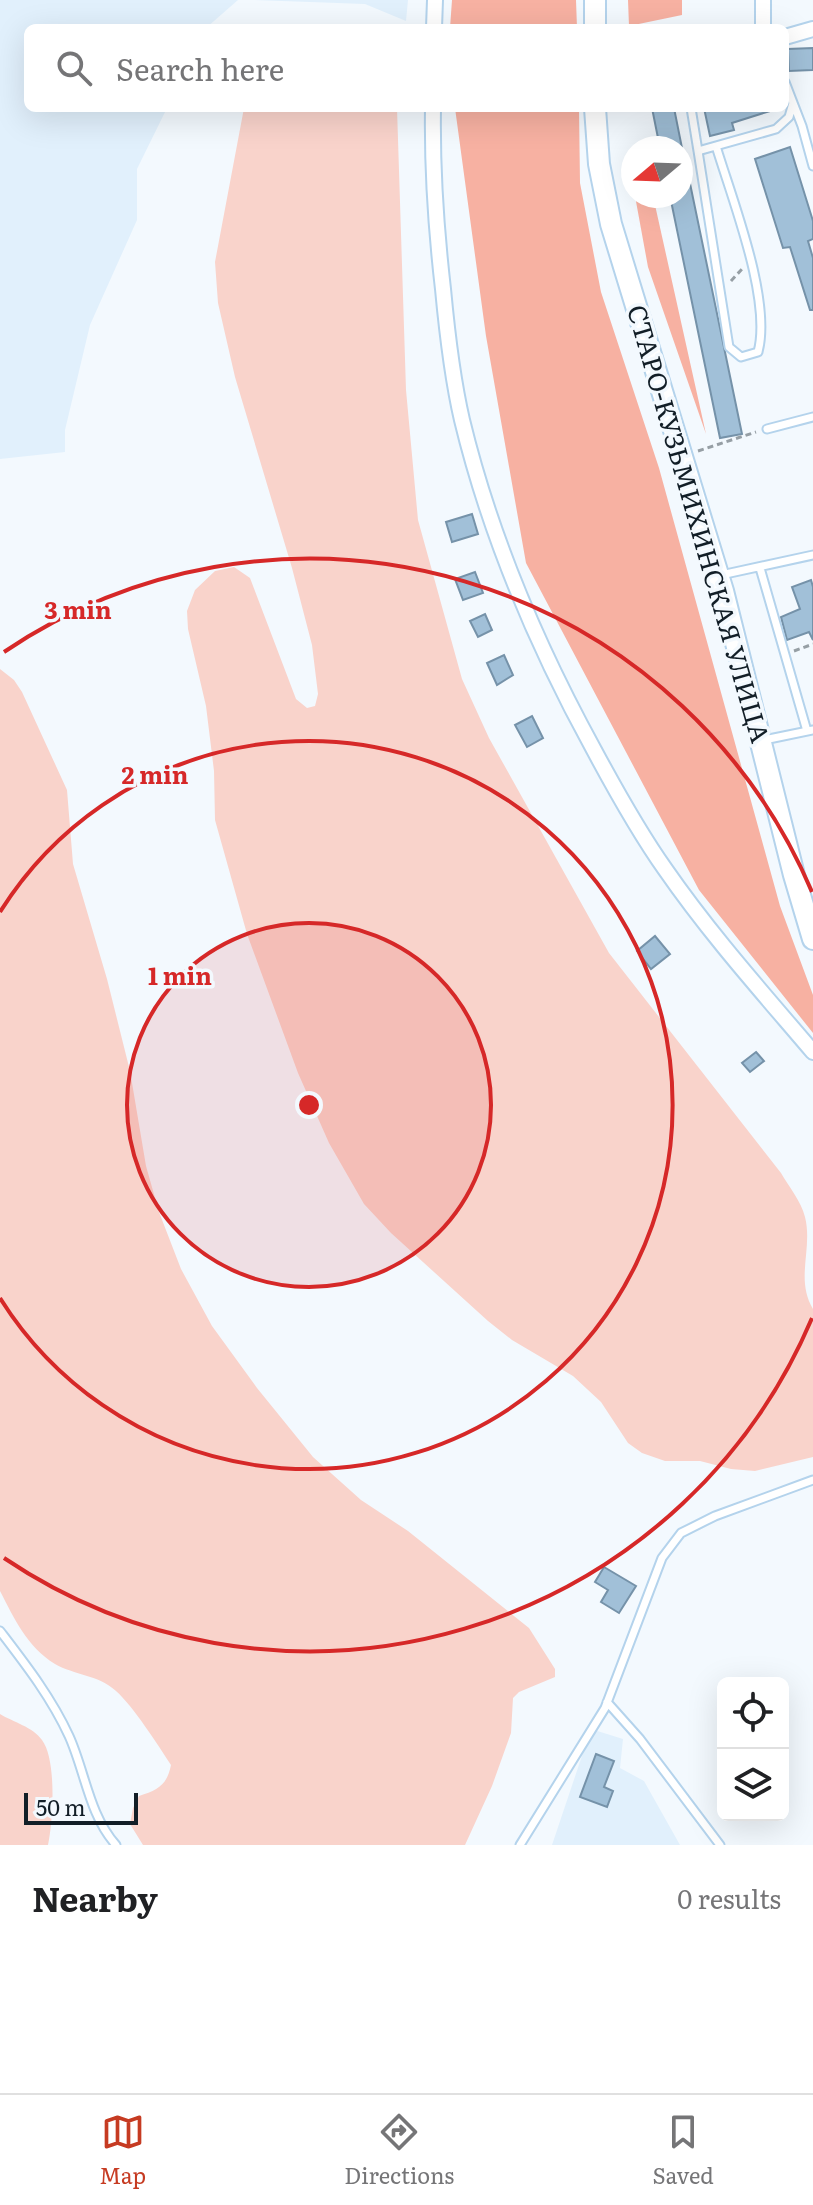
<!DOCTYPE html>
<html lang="en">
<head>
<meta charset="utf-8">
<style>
  body { margin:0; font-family:Literata,serif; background:#f2f2f2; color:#202124 }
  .controls { position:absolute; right:24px; bottom:24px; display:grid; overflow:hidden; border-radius:12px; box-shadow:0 8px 32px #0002 }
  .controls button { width:72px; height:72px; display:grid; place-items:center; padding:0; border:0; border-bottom:2px solid #e0e0e0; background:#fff; color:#202124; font:40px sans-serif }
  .compass { position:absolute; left:621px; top:136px; width:72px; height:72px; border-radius:50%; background:#fff; box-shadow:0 8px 32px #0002; rotate:251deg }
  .scale { position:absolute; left:24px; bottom:20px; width:114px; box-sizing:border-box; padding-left:8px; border:4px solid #121e27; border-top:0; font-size:22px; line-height:28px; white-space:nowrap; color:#121e27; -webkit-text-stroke:6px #f3f9fe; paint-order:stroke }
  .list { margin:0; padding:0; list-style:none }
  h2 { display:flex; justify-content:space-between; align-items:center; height:104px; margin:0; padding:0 32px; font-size:34px }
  h2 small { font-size:26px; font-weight:400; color:#757577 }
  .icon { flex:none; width:44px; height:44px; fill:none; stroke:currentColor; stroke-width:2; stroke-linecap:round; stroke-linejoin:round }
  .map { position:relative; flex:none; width:813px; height:1845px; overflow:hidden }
  .search { position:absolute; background:#fff; box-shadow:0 8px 32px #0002; left:24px; right:24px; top:24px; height:88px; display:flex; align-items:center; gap:20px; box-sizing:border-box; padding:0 28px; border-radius:12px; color:#757577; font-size:30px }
  .sheet { height:248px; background:#fff }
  nav { display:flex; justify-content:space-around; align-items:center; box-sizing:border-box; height:112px; border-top:2px solid #e0e0e0; background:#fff; font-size:22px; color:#757577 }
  nav a { display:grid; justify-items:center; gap:4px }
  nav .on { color:#c63b22 }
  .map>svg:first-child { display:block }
  .built { fill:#e1f0fc }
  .green { fill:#f7b1a2 }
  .water { fill:#f9d3cb }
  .building { fill:#a1c0d8; stroke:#7592a9; stroke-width:2 }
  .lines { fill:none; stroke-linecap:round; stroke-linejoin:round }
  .service-casing { stroke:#b4d3ec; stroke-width:11 }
  .minor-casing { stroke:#b4d3ec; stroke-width:18 }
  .secondary-casing { stroke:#b4d3ec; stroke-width:24 }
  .path { stroke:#969fa5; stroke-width:3; stroke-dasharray:6 4; stroke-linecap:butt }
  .service { stroke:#fff; stroke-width:7 }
  .minor { stroke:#fff; stroke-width:14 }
  .secondary { stroke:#fff; stroke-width:20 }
  .ring { fill:none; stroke:#d62828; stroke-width:4 }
  .labels { text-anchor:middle; stroke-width:7; stroke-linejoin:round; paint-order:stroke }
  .street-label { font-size:26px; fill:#121e27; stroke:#f3f9fe }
  .centre { fill:#d62828; stroke:#f3f9fe; stroke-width:4 }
  .ring-label { font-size:24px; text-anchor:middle; font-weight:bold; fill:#d62828; stroke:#f3f9fe; stroke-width:7; stroke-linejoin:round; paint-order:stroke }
</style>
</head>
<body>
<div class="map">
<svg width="813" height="1845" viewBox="0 0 813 1845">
  <rect width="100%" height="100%" fill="#f3f9fe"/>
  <!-- built -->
  <path class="built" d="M 0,0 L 238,0 L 206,28 L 28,28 L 28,108 L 167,108 L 137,169 L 137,220 L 90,325 L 65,430 L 65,452 L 0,459 Z
    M 253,0 L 408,0 L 406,21 L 365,4 Z
    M 591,1729 L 623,1739 L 620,1768 L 644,1781 L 680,1845 L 552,1845 Z"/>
  <!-- green -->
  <path class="green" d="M 452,0 L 576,0 L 577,28 L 450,28 Z
    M 628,0 L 682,0 L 682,15 L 629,26 Z
    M 455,108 L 579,108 L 580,183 L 601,292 L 659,468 L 780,906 L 813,995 L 813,1033 L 699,890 L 526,563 L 486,336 Z
    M 635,196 L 653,196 L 706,434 L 648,267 Z"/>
  <!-- water -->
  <path class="water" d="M 244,108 L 397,108 L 406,390 L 418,520 L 462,679 L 489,738 L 609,953 L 781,1173 C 789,1187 801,1201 805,1217 C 813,1249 795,1279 813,1309 L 813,1457 L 755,1471 L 731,1469 L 700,1461 L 665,1461 L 642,1453 L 628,1443 L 601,1402 L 573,1376 L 512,1340 L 488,1321 L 391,1233 L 364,1204 L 329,1143 L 298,1073 L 247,934 L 215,820 L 214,771 L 206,706 L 188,629 L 187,611 L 195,590 L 215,571 L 234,567 L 250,578 L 296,699 L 307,708 L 315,706 L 318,694 L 312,645 L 292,568 L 235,377 L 218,303 L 215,262 Z
    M 0,669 L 14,680 L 22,692 L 67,790 L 73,864 L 107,979 L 130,1071 L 146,1166 L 159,1212 L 181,1269 L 212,1326 L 257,1388 L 313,1457 L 361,1500 L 408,1531 L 529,1628 L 555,1669 L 555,1677 L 519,1692 L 513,1698 L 511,1733 L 492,1786 L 465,1845 L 143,1845 L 130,1824 L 133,1808 L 139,1796 C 158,1790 167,1785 171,1765 C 158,1745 133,1706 116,1691 C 99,1675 74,1675 55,1664 C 27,1647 14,1618 0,1591 Z
    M 0,1714 C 13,1722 33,1727 42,1740 C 57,1760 53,1822 48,1845 L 0,1845 Z"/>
  <!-- building -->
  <path class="building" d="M 813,48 L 813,70 L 789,71 L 788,49 Z
    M 652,108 L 674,108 L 682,148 L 660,148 Z
    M 704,108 L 769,108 L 770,111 L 732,123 L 734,130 L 710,136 Z
    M 790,147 L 813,221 L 813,239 L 808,241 L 813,258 L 813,310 L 810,310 L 790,247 L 783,248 L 755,159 Z
    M 687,169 L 742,434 L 720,438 L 670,196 L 681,196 L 681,170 Z
    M 472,514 L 478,534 L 452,542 L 446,522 Z
    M 475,572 L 483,593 L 463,600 L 455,579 Z
    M 811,580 L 813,587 L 813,640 L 809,632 L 787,640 L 781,617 L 800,609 L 792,587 Z
    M 485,614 L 492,630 L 478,637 L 470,621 Z
    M 504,655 L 513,675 L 497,685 L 487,663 Z
    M 532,716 L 543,738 L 527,747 L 515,725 Z
    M 655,936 L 670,954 L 651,969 L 637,951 Z
    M 756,1052 L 764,1061 L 750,1072 L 742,1063 Z
    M 604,1567 L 636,1586 L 619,1613 L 601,1602 L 608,1590 L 595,1582 Z
    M 596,1754 L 614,1761 L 604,1787 L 613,1791 L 607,1807 L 580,1797 Z"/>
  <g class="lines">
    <!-- service casing -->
    <g class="service-casing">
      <path id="service" d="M 785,82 L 802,126 L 813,166
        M 691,108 L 698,151 L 776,129 L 789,117 L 793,103
        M 698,151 L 729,347 L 741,357 L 758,352 C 772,300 732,199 716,146
        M 767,429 L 813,417
        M 760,568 L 807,731
        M 721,575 L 813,555
        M 764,740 L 813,730
        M 0,1631 C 26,1665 51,1697 69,1736 C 85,1771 89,1815 116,1845
        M 607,1702 L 640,1739 L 720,1845
        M 520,1845 L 605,1708 L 662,1558 L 681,1533 L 715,1516 L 813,1480"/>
    </g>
    <!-- minor casing -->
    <g class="minor-casing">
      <path id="minor" d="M 434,28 L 435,0
        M 763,28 L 763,0
        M 785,37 L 813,29
        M 433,108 C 432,170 436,228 443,289 C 447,332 452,377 462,420 C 490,536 537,646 594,750 C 616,791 638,831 665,869 C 710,934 762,992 813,1052"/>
    </g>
    <!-- secondary casing -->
    <g class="secondary-casing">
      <path id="secondary" d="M 595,28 L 595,0
        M 595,108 L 599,164 L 611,224 L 723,591 L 794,875 L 813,939"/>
    </g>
    <!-- path -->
    <path class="path" d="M 731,281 L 742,269
      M 698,451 L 756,432
      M 794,651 L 813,644"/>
    <!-- service -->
    <use href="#service" class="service"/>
    <!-- minor -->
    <use href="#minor" class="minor"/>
    <!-- secondary -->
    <use href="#secondary" class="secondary"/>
  </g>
  <!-- distance rings -->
  <circle cx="309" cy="1105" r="182" fill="#d62828" fill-opacity=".12"/>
  <g class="ring">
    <circle cx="309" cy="1105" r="182"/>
    <path d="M0 912A364 364 0 1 1 0 1298"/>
    <path d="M812 1318A546 546 0 0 1 4 1558M4 652A546 546 0 0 1 812 892"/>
  </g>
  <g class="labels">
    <!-- street labels -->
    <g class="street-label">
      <text transform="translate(698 524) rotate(74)" y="9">СТАРО-КУЗЬМИХИНСКАЯ УЛИЦА</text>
    </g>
  </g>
  <circle cx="309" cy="1105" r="12" class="centre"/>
  <g class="ring-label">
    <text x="78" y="619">3 min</text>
    <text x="155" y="784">2 min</text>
    <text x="180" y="985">1 min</text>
  </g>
</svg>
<div class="controls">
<button><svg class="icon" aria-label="locate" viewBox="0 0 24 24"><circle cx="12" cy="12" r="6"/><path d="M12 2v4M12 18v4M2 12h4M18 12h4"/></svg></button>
<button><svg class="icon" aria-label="layers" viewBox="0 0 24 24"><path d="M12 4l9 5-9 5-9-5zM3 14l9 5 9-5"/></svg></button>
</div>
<svg class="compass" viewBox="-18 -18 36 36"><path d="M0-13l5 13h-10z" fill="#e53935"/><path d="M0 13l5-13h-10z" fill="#757577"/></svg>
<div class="scale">50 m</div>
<div class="search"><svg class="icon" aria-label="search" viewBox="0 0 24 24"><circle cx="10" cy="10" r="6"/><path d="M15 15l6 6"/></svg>Search here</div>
</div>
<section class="sheet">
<h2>Nearby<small>0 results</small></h2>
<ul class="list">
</ul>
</section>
<nav>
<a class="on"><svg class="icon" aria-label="map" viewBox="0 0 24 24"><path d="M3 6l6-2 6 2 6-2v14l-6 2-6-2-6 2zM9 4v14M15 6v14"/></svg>Map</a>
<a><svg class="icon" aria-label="directions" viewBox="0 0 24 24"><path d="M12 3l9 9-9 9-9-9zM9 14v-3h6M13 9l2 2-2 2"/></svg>Directions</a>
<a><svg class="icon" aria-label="saved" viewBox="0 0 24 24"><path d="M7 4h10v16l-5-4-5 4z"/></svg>Saved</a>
</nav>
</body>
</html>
